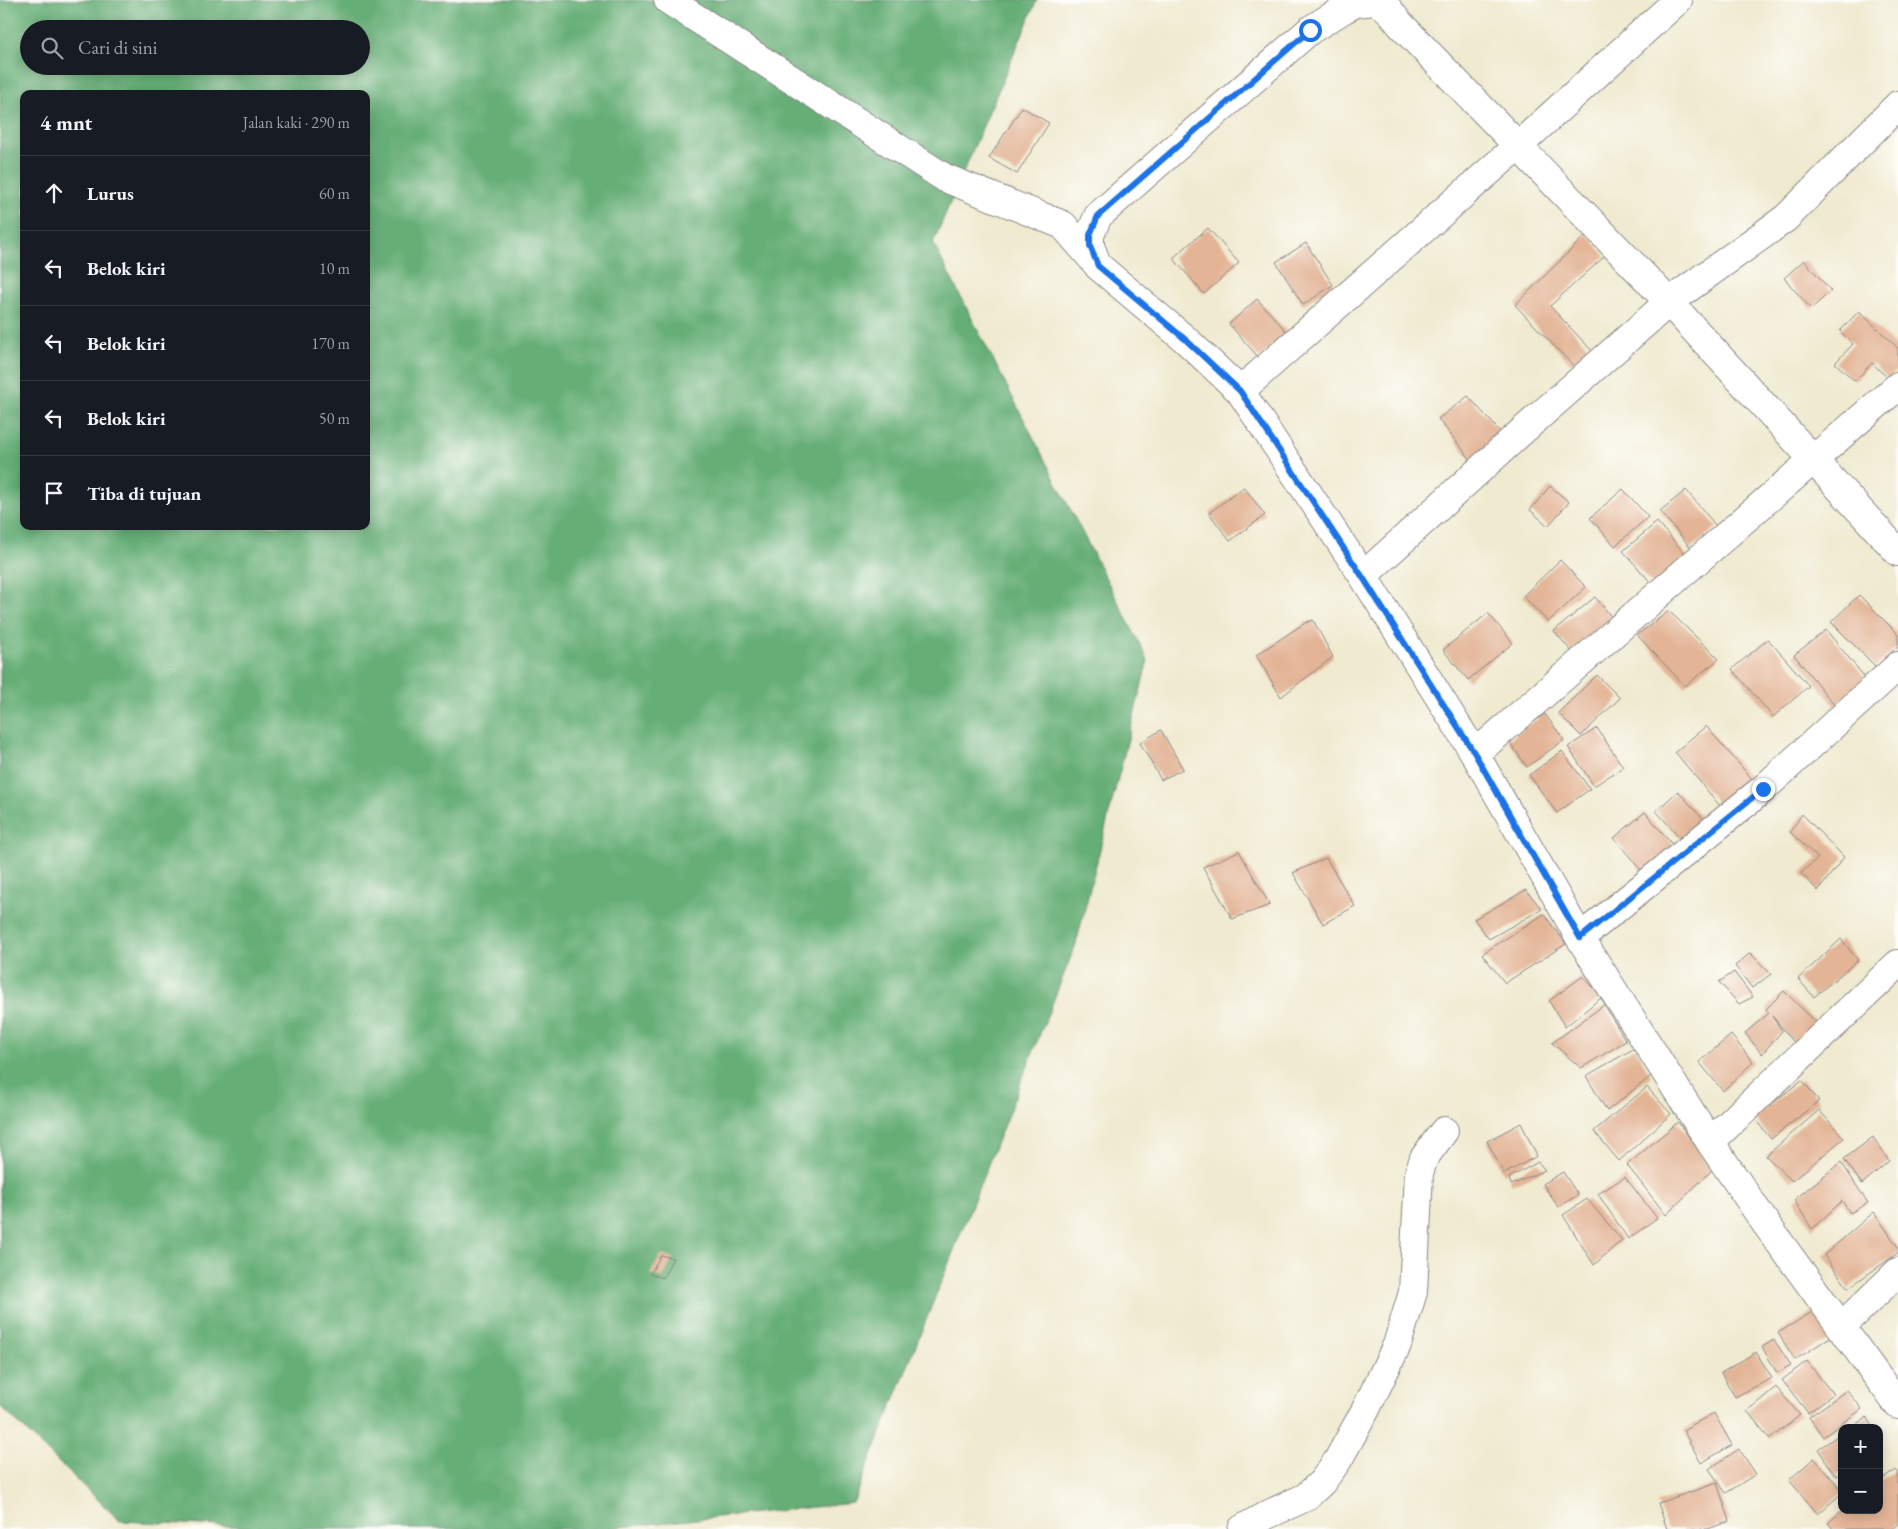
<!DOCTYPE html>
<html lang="id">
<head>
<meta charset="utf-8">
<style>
  body { margin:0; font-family:"EB Garamond",serif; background:#242831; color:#f1f3f6 }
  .controls { position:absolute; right:15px; bottom:15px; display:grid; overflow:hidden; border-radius:10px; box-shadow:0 2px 12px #0003 }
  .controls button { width:45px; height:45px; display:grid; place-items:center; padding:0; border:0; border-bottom:1px solid #363941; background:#171b24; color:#f1f3f6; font:25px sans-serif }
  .stop { position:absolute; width:15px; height:15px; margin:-11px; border:4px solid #1a73e8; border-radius:50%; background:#fff }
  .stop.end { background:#1a73e8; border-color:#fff; box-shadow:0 1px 5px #0008 }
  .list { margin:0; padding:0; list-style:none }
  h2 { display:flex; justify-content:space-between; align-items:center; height:65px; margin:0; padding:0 20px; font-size:21px }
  h2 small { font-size:16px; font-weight:400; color:#9ea1a6 }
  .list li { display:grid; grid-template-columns:32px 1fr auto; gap:15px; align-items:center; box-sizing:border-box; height:75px; padding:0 20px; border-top:1px solid #363941 }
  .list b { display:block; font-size:19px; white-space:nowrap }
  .list em { font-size:16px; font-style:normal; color:#9ea1a6 }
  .icon { flex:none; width:28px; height:28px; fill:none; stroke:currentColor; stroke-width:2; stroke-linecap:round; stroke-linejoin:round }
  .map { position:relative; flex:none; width:1898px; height:1529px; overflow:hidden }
  .search { position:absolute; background:#171b24; box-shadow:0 2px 12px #0003; left:20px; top:20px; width:350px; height:55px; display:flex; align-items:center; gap:12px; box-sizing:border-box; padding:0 18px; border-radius:28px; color:#9ea1a6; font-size:19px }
  .panel { position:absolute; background:#171b24; box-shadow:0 2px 12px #0003; left:20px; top:90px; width:350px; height:440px; border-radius:10px }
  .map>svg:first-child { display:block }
  .forest { fill:#65ae76; stroke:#446858; fill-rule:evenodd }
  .building { fill:#e3b495 }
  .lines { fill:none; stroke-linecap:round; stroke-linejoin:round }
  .minor-casing { stroke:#898686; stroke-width:30 }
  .minor { stroke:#fff; stroke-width:28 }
  .route { stroke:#1a73e8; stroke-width:6 }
</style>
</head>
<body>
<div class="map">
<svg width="1898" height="1529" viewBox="0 0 1898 1529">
  <rect width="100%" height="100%" fill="#fdfcf7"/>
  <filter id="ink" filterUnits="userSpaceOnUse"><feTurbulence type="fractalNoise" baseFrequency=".02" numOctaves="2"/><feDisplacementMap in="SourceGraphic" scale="10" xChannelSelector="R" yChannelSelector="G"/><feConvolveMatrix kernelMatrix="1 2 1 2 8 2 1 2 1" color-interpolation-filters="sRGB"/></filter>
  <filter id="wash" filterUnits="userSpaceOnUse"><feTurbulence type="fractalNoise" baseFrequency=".0096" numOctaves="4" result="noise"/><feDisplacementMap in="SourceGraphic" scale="20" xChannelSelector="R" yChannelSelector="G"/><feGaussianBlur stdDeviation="1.12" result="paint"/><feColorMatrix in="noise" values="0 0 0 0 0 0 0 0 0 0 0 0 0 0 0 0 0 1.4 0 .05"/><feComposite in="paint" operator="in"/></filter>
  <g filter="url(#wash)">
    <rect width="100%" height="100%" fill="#f0ead0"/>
    <!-- forest -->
    <path class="forest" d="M 0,0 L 1037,0 L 933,243 L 1148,660 L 1076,944 L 853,1503 L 602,1529 L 285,1529 L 120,1521 L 0,1406 ZM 29,29 L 361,29 L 361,66 L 29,66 ZM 24,94 L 366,94 L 366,526 L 24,526 Z"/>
    <g id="blocks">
      <!-- building -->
      <path class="building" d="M 1022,107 L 1049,123 L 1017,174 L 989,158 Z
        M 1208,228 L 1239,263 L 1204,294 L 1173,258 Z
        M 1587,234 L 1605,256 L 1550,306 L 1595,354 L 1578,371 L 1515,305 Z
        M 1306,243 L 1333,285 L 1303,305 L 1276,262 Z
        M 1804,260 L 1831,291 L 1811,309 L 1784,278 Z
        M 1257,299 L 1288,333 L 1259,358 L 1229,324 Z
        M 1859,311 L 1898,348 L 1898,369 L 1889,379 L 1872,363 L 1855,381 L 1835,363 L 1853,344 L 1840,331 Z
        M 1468,396 L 1505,437 L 1472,461 L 1438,419 Z
        M 1550,486 L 1569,502 L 1548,526 L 1530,510 Z
        M 1244,487 L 1265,515 L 1230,541 L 1209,513 Z
        M 1623,489 L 1648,517 L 1615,546 L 1590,518 Z
        M 1686,490 L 1717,527 L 1691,548 L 1660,511 Z
        M 1657,522 L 1688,557 L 1654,586 L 1623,551 Z
        M 1560,560 L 1586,587 L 1548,622 L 1523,596 Z
        M 1859,595 L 1898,634 L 1898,646 L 1876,667 L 1831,622 Z
        M 1595,597 L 1613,619 L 1573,653 L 1554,631 Z
        M 1669,611 L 1719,659 L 1685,686 L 1637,635 Z
        M 1488,613 L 1513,643 L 1468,680 L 1443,650 Z
        M 1313,620 L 1333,657 L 1281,697 L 1256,655 L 1305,623 Z
        M 1826,630 L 1867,680 L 1835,706 L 1794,655 Z
        M 1768,639 L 1809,686 L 1773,717 L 1732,669 Z
        M 1597,675 L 1620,698 L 1581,736 L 1558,713 Z
        M 1545,714 L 1564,740 L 1527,767 L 1508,740 Z
        M 1706,726 L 1752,779 L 1720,806 L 1675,752 Z
        M 1597,728 L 1623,767 L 1594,786 L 1568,747 Z
        M 1161,730 L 1183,769 L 1161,780 L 1140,743 Z
        M 1562,751 L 1590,789 L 1557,813 L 1529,775 Z
        M 1678,791 L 1705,821 L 1683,841 L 1656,811 Z
        M 1645,812 L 1676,849 L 1645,875 L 1614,838 Z
        M 1802,814 L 1844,857 L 1818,891 L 1801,873 L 1818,858 L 1790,832 Z
        M 1239,851 L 1270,905 L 1232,919 L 1203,867 Z
        M 1326,858 L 1355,906 L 1323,924 L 1293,873 Z
        M 1526,890 L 1542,909 L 1489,939 L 1474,919 Z
        M 1544,914 L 1566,944 L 1505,983 L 1482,954 Z
        M 1841,939 L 1858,960 L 1814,997 L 1798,979 Z
        M 1750,953 L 1771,974 L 1752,988 L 1735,966 Z
        M 1734,972 L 1753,997 L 1739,1004 L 1719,982 Z
        M 1583,976 L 1602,997 L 1565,1027 L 1549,1001 Z
        M 1784,991 L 1819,1025 L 1798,1047 L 1772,1016 L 1782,1031 L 1762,1054 L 1745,1033 L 1769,1013 L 1766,1009 Z
        M 1604,1005 L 1626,1041 L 1581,1068 L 1552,1043 Z
        M 1731,1035 L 1753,1062 L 1723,1091 L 1699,1062 Z
        M 1635,1048 L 1651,1076 L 1607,1111 L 1586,1076 Z
        M 1802,1080 L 1819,1101 L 1771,1139 L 1754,1118 Z
        M 1647,1087 L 1671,1114 L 1619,1161 L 1594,1131 Z
        M 1819,1110 L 1844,1138 L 1792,1181 L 1766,1156 Z
        M 1678,1122 L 1712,1170 L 1666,1215 L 1627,1165 Z
        M 1521,1123 L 1537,1156 L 1504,1174 L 1487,1141 Z
        M 1873,1137 L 1889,1161 L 1862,1184 L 1844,1159 Z
        M 1538,1162 L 1545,1170 L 1511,1185 L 1509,1178 Z
        M 1841,1162 L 1868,1203 L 1850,1213 L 1842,1201 L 1812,1229 L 1794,1200 Z
        M 1563,1172 L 1578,1195 L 1558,1207 L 1543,1184 Z
        M 1625,1177 L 1657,1218 L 1628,1239 L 1598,1194 Z
        M 1587,1199 L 1622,1240 L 1594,1265 L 1563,1215 Z
        M 1874,1212 L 1898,1247 L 1898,1253 L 1848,1288 L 1824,1255 Z
        M 661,1255 L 673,1258 L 663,1278 L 650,1274 Z
        M 1817,1309 L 1835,1334 L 1795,1360 L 1778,1333 Z
        M 1774,1340 L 1791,1365 L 1777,1373 L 1762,1347 Z
        M 1756,1352 L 1772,1378 L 1735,1397 L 1721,1373 Z
        M 1807,1361 L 1833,1394 L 1808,1413 L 1782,1380 Z
        M 1776,1387 L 1800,1415 L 1770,1439 L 1747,1411 Z
        M 1847,1390 L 1862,1409 L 1823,1437 L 1809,1417 Z
        M 1714,1413 L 1732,1445 L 1701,1463 L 1683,1430 Z
        M 1867,1417 L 1874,1428 L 1850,1428 Z
        M 1842,1433 L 1842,1472 L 1836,1476 L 1818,1449 Z
        M 1739,1449 L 1756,1474 L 1726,1493 L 1709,1469 Z
        M 1814,1458 L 1842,1490 L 1842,1493 L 1818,1514 L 1789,1480 Z
        M 1896,1470 L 1898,1472 L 1898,1523 L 1891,1529 L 1833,1529 L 1828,1523 L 1843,1510 L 1879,1510 L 1879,1482 Z
        M 1717,1483 L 1730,1521 L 1708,1529 L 1667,1529 L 1658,1503 Z"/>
    </g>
  </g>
  <g filter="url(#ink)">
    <use href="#blocks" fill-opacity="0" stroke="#898686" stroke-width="1"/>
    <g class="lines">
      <!-- minor casing -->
      <g class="minor-casing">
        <path id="minor" d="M 668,0 L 945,178 L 1063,225 L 1095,262
          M 1898,105 L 1786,218 L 1669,302 L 1400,24 L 1388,9 L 1375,1 L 1356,3 L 1344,9 L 1310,30 L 1098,216 L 1090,235 L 1090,246 L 1098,266 L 1186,340 L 1240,391 L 1363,576 L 1475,754 L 1580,938 L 1710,1142 L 1766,1224 L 1898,1405
          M 1240,391 L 1519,145 L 1678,0
          M 1363,576 L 1519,434 L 1669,302 L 1898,552
          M 1475,754 L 1898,386
          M 1580,938 L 1763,789 L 1898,666
          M 1710,1142 L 1898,964
          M 1841,1327 L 1898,1272
          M 1242,1529 L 1267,1515 L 1306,1497 L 1322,1482 L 1338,1460 L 1366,1409 L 1397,1345 L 1413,1292 L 1419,1173 L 1424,1158 L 1444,1131"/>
      </g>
      <!-- minor -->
      <use href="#minor" class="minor"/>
    </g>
  </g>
  <g class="lines" filter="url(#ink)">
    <!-- route -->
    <path class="route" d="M 1310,30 L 1098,216 L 1090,235 L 1090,246 L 1098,266 L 1186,340 L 1240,391 L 1362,576 L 1475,754 L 1580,938 L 1763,789"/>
  </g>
</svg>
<div class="controls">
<button>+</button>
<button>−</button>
</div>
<div class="stop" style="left:1310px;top:30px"></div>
<div class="stop end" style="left:1763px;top:789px"></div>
<div class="search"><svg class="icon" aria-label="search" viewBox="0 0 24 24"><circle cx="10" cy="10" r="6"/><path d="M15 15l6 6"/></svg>Cari di sini</div>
<section class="panel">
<h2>4 mnt<small>Jalan kaki · 290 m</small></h2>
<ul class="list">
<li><svg class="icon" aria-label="ahead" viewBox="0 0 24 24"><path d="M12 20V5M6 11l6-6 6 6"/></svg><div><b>Lurus</b></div><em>60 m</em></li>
<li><svg class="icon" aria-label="left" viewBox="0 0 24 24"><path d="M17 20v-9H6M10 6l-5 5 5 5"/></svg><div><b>Belok kiri</b></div><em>10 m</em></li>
<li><svg class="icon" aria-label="left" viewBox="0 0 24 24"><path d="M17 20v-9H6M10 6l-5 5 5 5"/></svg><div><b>Belok kiri</b></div><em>170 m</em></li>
<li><svg class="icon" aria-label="left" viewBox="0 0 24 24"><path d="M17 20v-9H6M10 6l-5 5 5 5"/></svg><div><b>Belok kiri</b></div><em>50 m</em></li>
<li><svg class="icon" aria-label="arrive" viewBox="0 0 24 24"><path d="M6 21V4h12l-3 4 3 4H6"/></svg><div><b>Tiba di tujuan</b></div></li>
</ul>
</section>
</div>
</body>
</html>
